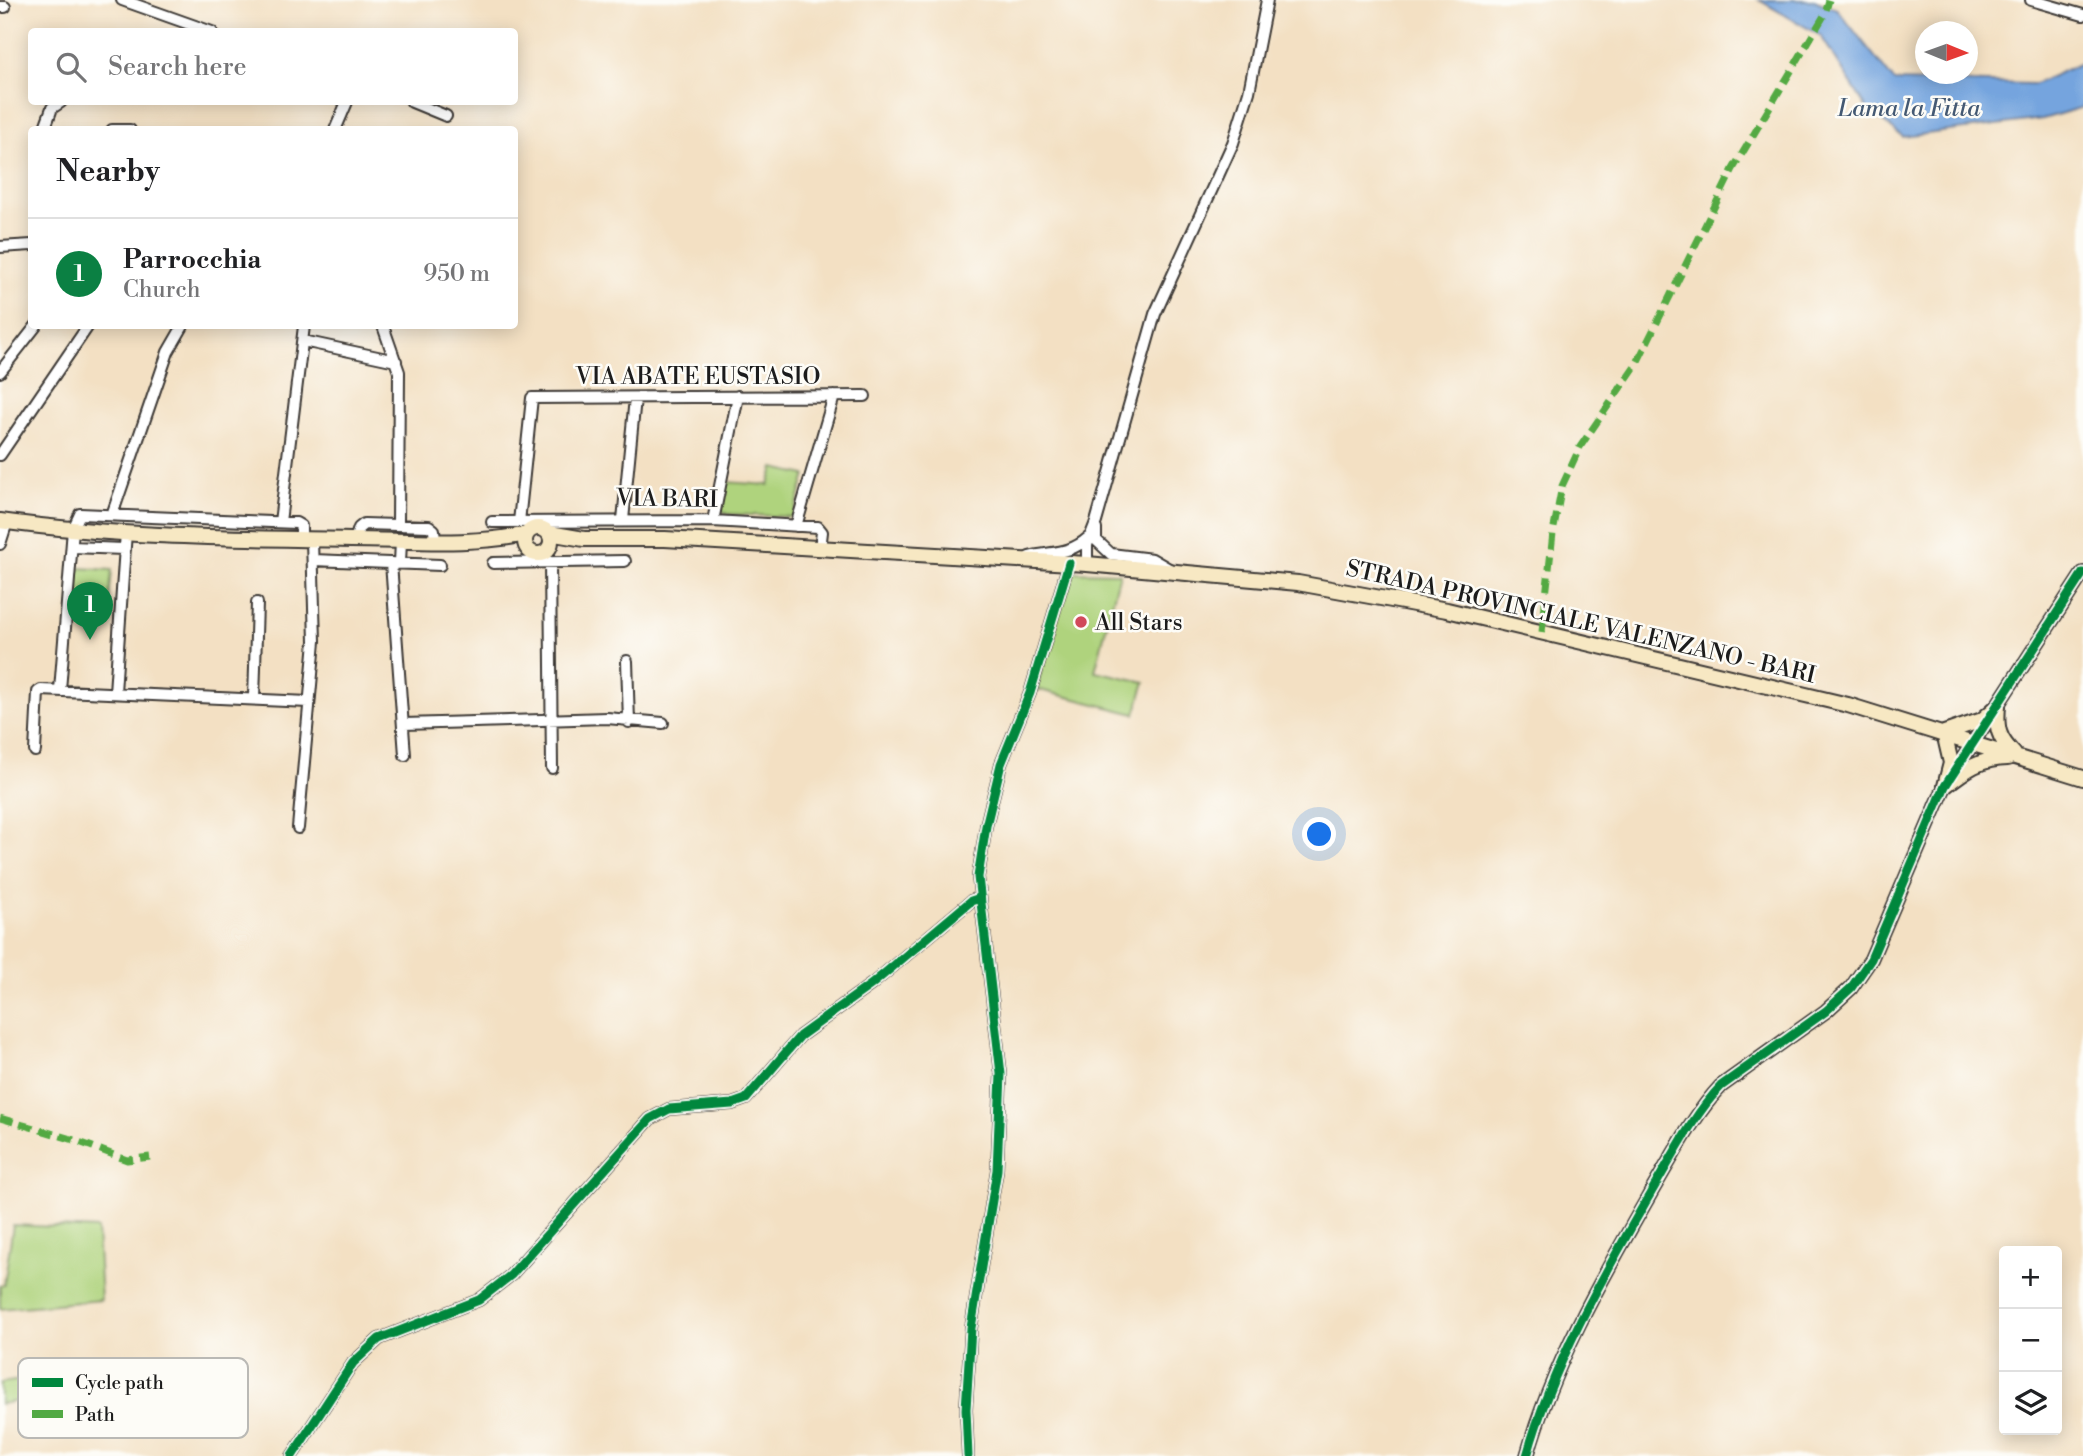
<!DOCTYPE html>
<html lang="en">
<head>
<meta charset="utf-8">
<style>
  body { margin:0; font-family:"Libre Bodoni",serif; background:#f6f6f6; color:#202124 }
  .controls { position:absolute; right:21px; bottom:21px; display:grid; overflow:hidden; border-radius:7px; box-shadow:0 4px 18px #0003 }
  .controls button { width:63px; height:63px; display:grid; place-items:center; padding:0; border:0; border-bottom:2px solid #e0e0e0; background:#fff; color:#202124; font:35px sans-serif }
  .compass { position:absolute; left:1915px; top:21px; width:63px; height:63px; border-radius:50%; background:#fff; box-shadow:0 4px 18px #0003; rotate:91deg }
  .you { position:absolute; left:1320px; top:835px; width:24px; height:24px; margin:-18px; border:5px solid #fff; border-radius:50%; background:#1a73e8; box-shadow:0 0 0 10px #1a73e833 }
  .badge { display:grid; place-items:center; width:46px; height:46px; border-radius:50%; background:#0b8043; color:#fff; font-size:23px; font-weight:700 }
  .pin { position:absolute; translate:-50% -58px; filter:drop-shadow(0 2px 4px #0008) }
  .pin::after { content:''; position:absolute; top:37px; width:24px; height:21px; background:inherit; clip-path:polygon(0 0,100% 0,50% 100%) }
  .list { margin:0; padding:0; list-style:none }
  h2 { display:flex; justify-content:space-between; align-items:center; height:91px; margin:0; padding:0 28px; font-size:30px }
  h2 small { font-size:23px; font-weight:400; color:#757577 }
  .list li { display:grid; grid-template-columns:46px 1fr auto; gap:21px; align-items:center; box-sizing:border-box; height:112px; padding:0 28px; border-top:2px solid #e0e0e0 }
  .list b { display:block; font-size:26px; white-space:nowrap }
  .list p { margin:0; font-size:23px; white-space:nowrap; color:#757577 }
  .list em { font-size:23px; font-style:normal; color:#757577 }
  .icon { flex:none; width:38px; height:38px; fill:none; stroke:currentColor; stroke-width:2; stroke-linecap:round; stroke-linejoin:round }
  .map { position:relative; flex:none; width:2083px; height:1456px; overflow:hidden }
  .search { position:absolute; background:#fff; box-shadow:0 4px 18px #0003; left:28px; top:28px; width:490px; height:77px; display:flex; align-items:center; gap:18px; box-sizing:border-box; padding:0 24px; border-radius:7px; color:#757577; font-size:26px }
  .panel { position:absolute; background:#fff; box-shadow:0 4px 18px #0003; left:28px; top:126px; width:490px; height:203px; border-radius:7px }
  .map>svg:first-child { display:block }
  .green { fill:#afd37d; stroke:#66784c; stroke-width:2 }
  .water { fill:#74a4de; stroke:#48607d; stroke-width:2 }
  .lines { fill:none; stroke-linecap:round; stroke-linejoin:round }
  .minor-casing { stroke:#3c3935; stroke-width:14 }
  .tertiary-casing { stroke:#3c3935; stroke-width:16 }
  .secondary-casing { stroke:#3c3935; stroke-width:18 }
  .minor { stroke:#fff; stroke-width:10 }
  .tertiary { stroke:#fff; stroke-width:12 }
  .secondary { stroke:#f7e8c3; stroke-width:14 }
  .quiet { stroke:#52a943; stroke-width:7; stroke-dasharray:14 7; stroke-linecap:butt }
  .cycleway-casing { stroke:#fdfcf7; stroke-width:13 }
  .cycleway { stroke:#00873e; stroke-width:9 }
  .poi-dot { fill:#d1495b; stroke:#fdfcf7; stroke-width:2.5 }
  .labels { text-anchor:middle; stroke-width:5; stroke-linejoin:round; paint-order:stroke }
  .street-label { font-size:23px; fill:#1c1c1c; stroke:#fdfcf7 }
  .poi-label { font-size:23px; fill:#1c1c1c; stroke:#fdfcf7; text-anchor:start }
  .water-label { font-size:24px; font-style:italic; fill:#445973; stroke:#fdfcf7 }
  .key { fill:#fdfcf7; stroke:#bab9b5; stroke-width:2 }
  .key-label { font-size:19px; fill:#1c1c1c }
</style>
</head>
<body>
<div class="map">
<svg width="2083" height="1456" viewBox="0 0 2083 1456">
  <rect width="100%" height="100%" fill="#fdfcf7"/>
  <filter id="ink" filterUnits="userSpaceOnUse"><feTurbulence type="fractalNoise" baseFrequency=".0143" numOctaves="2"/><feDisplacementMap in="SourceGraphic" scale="14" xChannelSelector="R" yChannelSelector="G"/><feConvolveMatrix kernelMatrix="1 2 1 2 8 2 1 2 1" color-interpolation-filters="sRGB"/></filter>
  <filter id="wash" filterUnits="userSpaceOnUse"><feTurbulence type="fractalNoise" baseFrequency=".00686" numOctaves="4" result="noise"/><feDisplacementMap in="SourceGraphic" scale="28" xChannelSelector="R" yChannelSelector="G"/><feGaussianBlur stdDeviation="1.57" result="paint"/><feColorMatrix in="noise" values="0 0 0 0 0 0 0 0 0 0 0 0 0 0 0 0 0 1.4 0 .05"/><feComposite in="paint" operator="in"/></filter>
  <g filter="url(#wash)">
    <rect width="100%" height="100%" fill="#f3e0c3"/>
    <!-- green -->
    <path class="green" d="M 774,468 L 806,475 L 793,517 L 727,514 L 721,511 L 726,482 L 769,485 Z
      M 79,568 L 112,570 L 107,622 L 75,619 Z
      M 1069,572 L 1120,573 L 1095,671 L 1145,682 L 1135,714 L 1036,689 Z
      M 13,1225 L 97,1229 L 101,1300 L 0,1309 L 0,1286 L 4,1285 Z
      M 21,1380 L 25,1400 L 0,1404 L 0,1383 Z"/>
    <!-- water -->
    <path class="water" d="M 1759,0 L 1814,0 L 1837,9 L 1894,81 L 2035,84 L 2083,62 L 2083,107 L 2043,119 L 1903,137 L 1868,110 L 1821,36 Z"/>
  </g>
  <g filter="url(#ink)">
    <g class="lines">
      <!-- minor casing -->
      <g class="minor-casing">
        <path id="minor" d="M 122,0 L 212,32
          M 2031,0 L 2083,15
          M 0,7 L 5,7
          M 412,102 L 446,116
          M 44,130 L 52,108 L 61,102
          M 112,130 L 130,130
          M 335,130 L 347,102
          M 0,247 L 32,245
          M 383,326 L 399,372 L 398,525
          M 303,341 L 396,361
          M 0,372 L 36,326
          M 0,455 L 88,326
          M 112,515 L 168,352 L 183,326
          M 623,520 L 635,398
          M 713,521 L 738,396
          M 280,522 L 304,326
          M 492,522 L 713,521 L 818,527 L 822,532 L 820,549
          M 519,522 L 532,398 L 865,396
          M 796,526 L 834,396
          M 1096,529 L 1096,540 L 1111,554 L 1152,559 L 1171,570
          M 355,540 L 359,528 L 364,524 L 429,526 L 434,530 L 435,541
          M 0,544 L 7,522
          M 72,547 L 124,549
          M 1029,557 C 1052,551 1069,555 1088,538
          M 313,560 L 440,565
          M 550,562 L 552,768
          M 391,563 L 405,755
          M 400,563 L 401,541
          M 493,563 L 625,561
          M 1087,564 L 1087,545 L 1096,522 L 1155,314 L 1233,143 L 1249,92 L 1267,0
          M 627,661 L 629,722
          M 60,690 L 73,529 L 80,514 L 296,523 L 301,526 L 301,539
          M 115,692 L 126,532
          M 254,699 L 257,603
          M 404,724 L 607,718 L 663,723
          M 35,751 L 38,692 L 41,690 L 309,702
          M 298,828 L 315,641 L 312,540
          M 292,1456 L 353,1363 L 379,1339 L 479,1300 L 511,1275 L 650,1119 L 669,1109 L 732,1104 L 746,1099 L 800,1036 L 872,984 L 971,901 L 980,898
          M 968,1456 L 966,1409 L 971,1328 L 997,1170 L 1001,1074 L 978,877 L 986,826 L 1001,764 L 1030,693 L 1069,563"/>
      </g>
      <!-- tertiary casing -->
      <g class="tertiary-casing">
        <path id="tertiary" d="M 1527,1456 C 1553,1362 1605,1273 1653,1189 C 1674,1154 1693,1116 1721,1086 L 1826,1011 L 1851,988 L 1871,959 L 1945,786 L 2083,573"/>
      </g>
      <!-- secondary casing -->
      <g class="secondary-casing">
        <path id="secondary" d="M 0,521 C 115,537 235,538 351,540 C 410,540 469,546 527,534
          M525 541a13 13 0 1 1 26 0a13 13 0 1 1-26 0Z
          M 549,533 L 584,539 L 665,539 L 1087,564 L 1298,583 L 1447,610 L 1848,705 L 2083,778
          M 1998,706 C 1996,728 1998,738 2014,754
          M 1945,786 L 1951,763 L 1944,733 L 1982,720 L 1998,706
          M 1945,786 C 1965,770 1981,758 2008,758"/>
      </g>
      <!-- minor -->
      <use href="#minor" class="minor"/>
      <!-- tertiary -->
      <use href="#tertiary" class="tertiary"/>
      <!-- secondary -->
      <use href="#secondary" class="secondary"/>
      <!-- quiet -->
      <path class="quiet" d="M 1542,632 L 1553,533 L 1562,486 L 1580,447 L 1636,365 L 1733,169 L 1825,14 L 1829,0
        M 0,1118 L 74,1140 L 127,1160 L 150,1157"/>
      <!-- cycleway casing -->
      <g class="cycleway-casing">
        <path id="cycleway" d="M 292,1456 L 353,1363 L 379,1339 L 479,1300 L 511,1275 L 650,1119 L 669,1109 L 732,1104 L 746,1099 L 800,1036 L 872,984 L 971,901 L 980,898
          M 968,1456 L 966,1409 L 971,1328 L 997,1170 L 1001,1074 L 978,877 L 986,826 L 1001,764 L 1030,693 L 1069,563
          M 1527,1456 C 1553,1362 1605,1273 1653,1189 C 1674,1154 1693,1116 1721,1086 L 1826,1011 L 1851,988 L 1871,959 L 1945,786 L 2083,573"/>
      </g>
      <!-- cycleway -->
      <use href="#cycleway" class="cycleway"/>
    </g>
  </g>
  <!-- markers -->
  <circle class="poi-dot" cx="1081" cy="622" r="7"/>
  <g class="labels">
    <!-- street labels -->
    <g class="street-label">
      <text x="698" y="384">VIA ABATE EUSTASIO</text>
      <text transform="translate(667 498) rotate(1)" y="8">VIA BARI</text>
      <text transform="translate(1581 621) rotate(13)" y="8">STRADA PROVINCIALE VALENZANO - BARI</text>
    </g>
    <!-- poi labels -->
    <g class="poi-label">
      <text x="1095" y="630">All Stars</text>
    </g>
    <!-- water labels -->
    <g class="water-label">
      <text x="1909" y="116">Lama la Fitta</text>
    </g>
  </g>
  <!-- legend -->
  <rect x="18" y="1358" width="230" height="80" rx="10" class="key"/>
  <rect x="32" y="1378" width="31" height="9" fill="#00873e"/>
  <rect x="32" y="1410" width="31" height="8" fill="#52a943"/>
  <g class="key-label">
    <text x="75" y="1389">Cycle path</text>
    <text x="75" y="1421">Path</text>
  </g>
</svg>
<div class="controls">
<button>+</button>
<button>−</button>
<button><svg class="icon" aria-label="layers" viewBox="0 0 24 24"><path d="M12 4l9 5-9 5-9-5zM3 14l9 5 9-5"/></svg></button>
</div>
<svg class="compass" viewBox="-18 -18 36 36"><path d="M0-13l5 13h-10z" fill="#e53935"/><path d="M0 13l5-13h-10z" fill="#757577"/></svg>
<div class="you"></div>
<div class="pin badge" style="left:90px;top:640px">1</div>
<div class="search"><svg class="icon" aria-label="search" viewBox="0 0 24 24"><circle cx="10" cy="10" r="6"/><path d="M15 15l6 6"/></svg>Search here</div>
<section class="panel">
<h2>Nearby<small></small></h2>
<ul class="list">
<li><span class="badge">1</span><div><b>Parrocchia</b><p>Church</p></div><em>950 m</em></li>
</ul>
</section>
</div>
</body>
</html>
